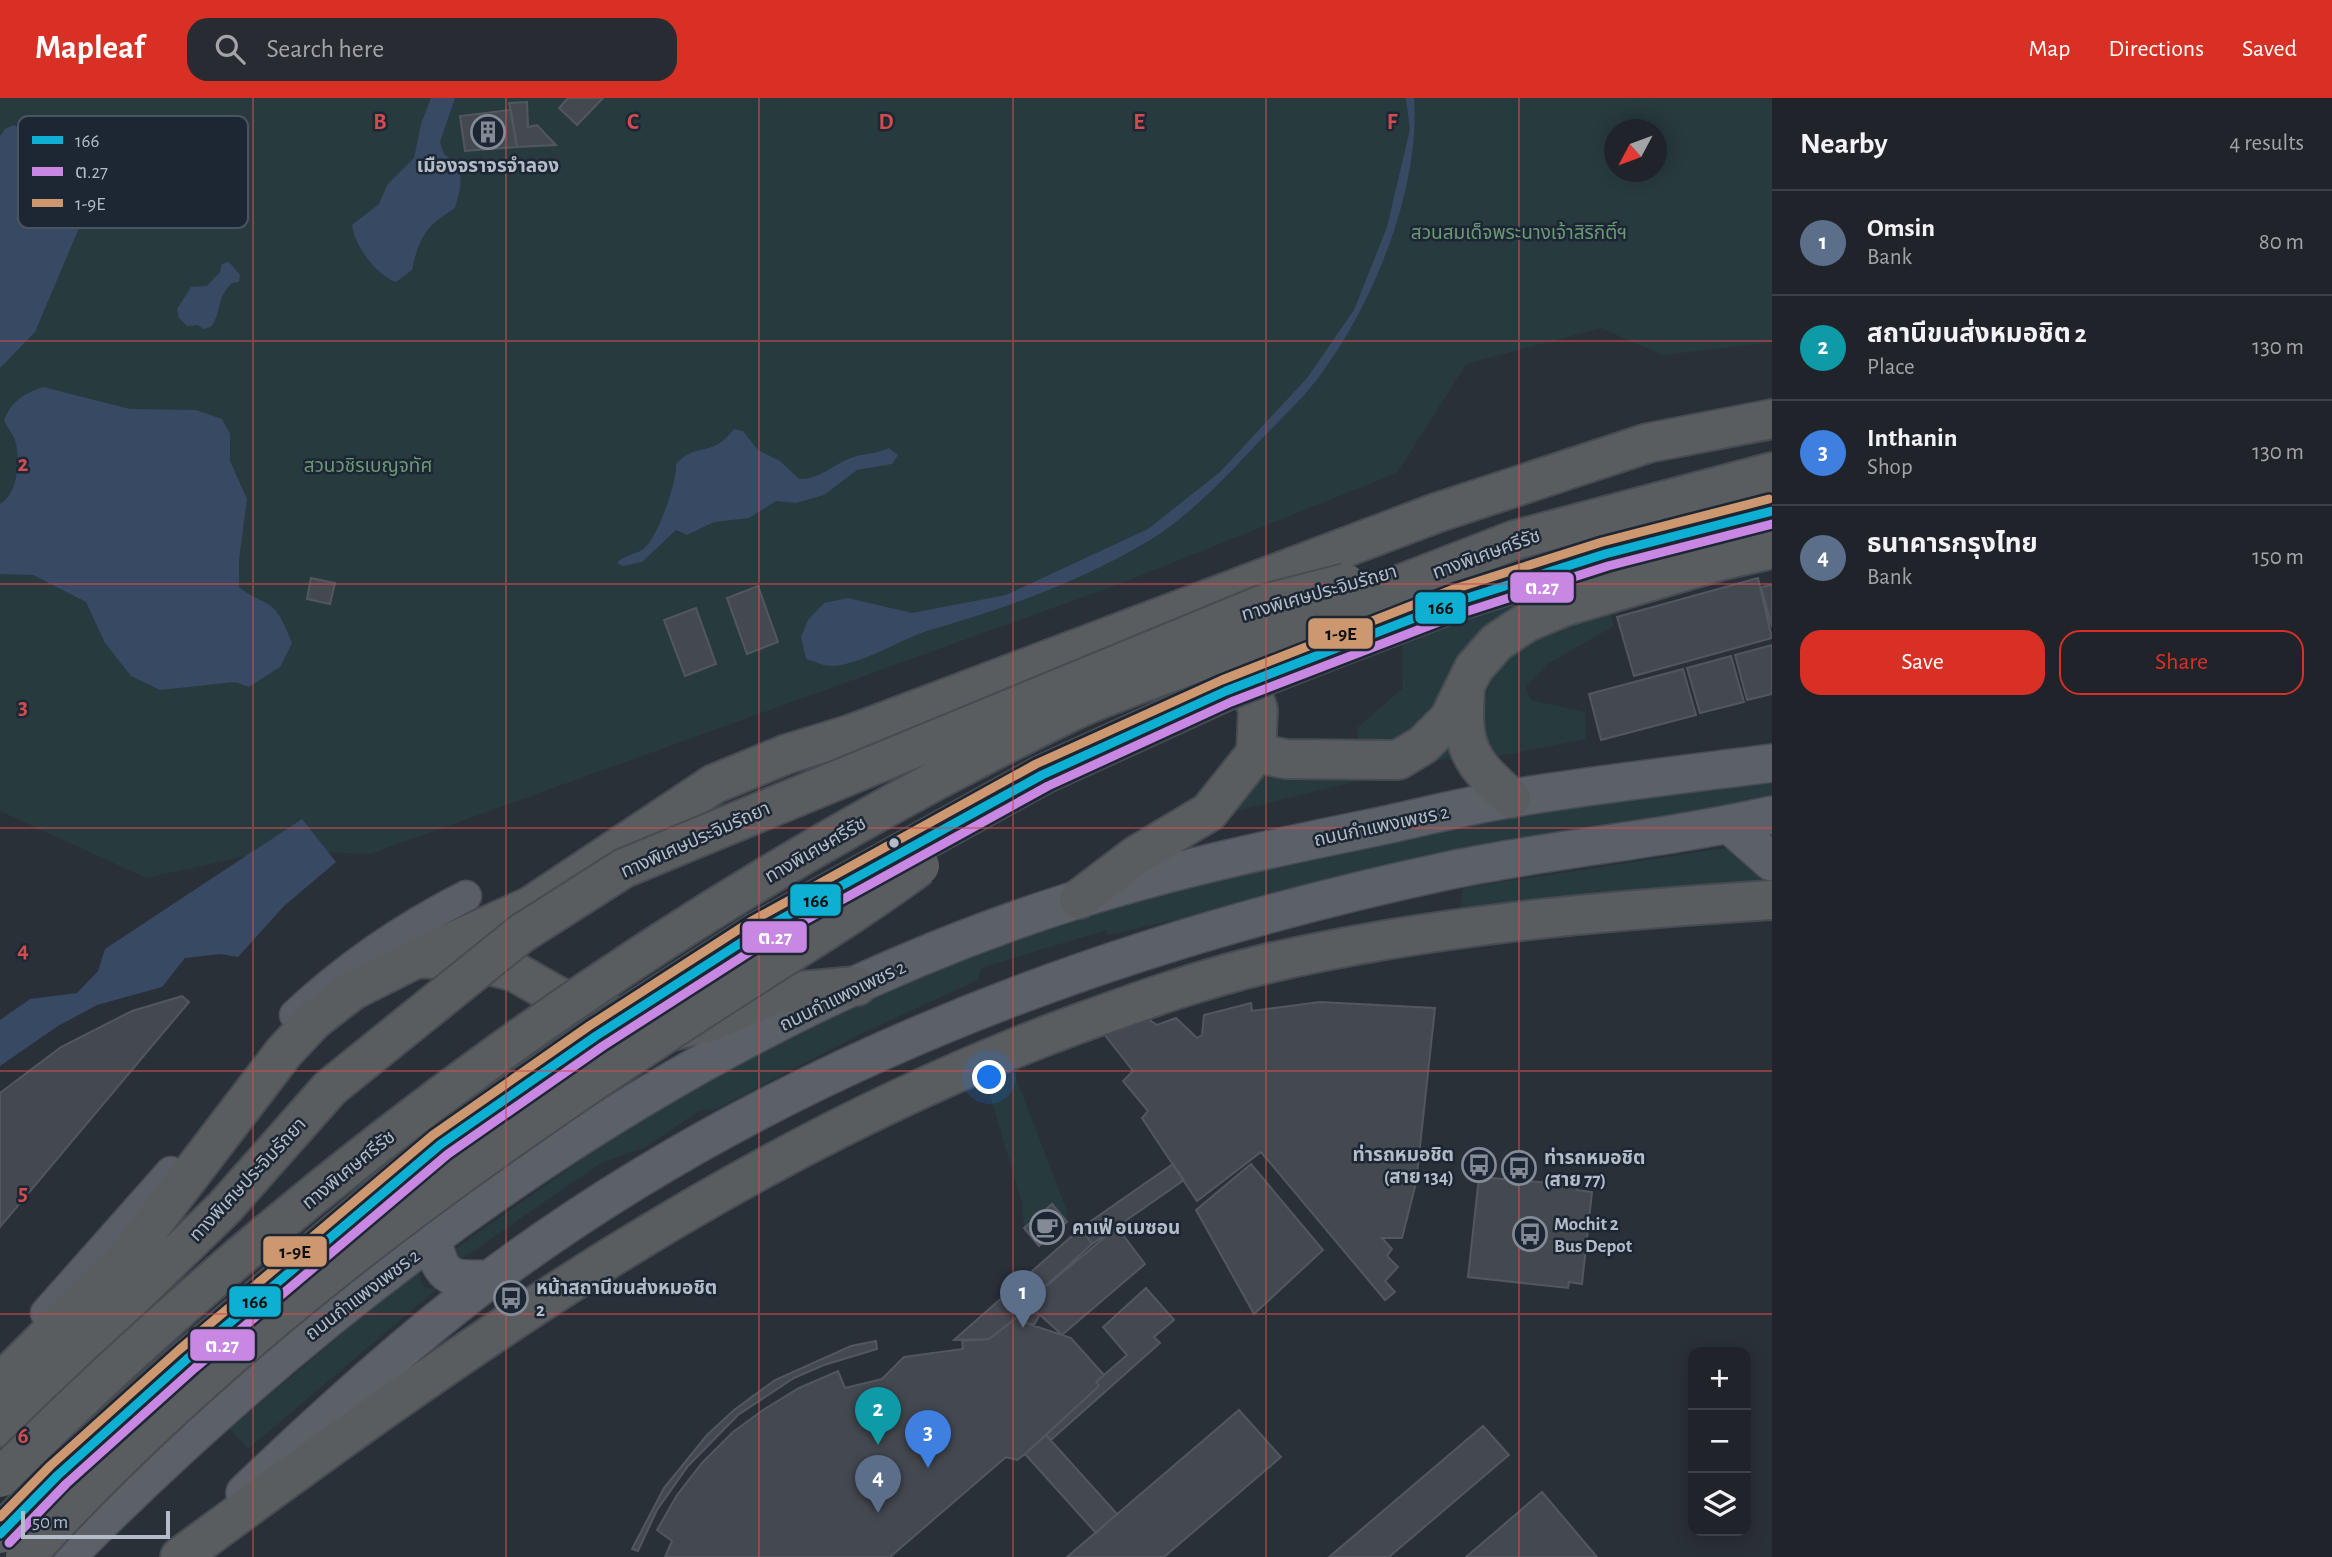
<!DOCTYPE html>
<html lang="en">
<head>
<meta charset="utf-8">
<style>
  body { margin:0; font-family:"Alegreya Sans","Noto Sans Thai",sans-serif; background:#282c32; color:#f1f3f6 }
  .controls { position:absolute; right:21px; bottom:21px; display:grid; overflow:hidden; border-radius:14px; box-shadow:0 4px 18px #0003 }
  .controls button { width:63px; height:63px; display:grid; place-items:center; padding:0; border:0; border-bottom:2px solid #3d4147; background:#20242a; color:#f1f3f6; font:35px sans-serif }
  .compass { position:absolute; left:1604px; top:21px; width:63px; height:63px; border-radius:50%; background:#20242a; box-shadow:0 4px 18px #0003; rotate:229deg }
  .scale { position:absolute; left:21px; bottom:18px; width:149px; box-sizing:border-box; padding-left:7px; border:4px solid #b4bcc9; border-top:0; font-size:19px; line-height:24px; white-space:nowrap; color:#b4bcc9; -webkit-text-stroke:5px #1d2633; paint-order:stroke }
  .you { position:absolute; left:990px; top:980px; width:24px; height:24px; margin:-18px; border:5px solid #fff; border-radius:50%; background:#1a73e8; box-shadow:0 0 0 10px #1a73e833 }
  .badge { display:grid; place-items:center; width:46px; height:46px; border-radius:50%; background:#d93025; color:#fff; font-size:23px; font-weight:700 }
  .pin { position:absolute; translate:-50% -58px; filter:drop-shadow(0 2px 4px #0008) }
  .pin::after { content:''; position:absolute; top:37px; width:24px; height:21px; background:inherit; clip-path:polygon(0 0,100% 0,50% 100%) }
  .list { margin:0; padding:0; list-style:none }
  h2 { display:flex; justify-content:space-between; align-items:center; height:91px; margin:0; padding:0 28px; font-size:30px }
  h2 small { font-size:23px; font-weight:400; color:#a2a4a8 }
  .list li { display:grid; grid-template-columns:46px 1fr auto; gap:21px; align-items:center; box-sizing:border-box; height:105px; padding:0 28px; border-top:2px solid #3d4147 }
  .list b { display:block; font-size:26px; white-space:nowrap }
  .list p { margin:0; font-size:23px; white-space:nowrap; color:#a2a4a8 }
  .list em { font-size:23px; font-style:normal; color:#a2a4a8 }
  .actions { display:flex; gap:14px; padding:21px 28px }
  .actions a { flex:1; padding:16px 0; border:2px solid #d93025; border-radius:21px; text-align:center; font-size:24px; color:#d93025 }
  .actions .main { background:#d93025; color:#fff }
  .icon { flex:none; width:38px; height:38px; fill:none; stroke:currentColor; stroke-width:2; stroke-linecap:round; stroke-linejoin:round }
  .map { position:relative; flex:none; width:1772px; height:1459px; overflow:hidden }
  header { display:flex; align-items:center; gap:42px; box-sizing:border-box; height:98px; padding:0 35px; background:#d93025; color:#fff }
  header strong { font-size:33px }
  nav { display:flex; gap:38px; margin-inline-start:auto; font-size:24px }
  .search { width:490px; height:63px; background:#282c32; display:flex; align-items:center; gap:18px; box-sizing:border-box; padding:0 24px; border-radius:21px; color:#a2a4a8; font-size:26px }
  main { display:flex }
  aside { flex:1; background:#20242a }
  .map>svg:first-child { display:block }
  .green { fill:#273a3e; fill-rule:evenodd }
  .water { fill:#384963 }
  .building { fill:#444950; stroke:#52575f; stroke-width:2 }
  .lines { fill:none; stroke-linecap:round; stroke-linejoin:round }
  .minor-casing { stroke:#484c53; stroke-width:33 }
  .major-casing { stroke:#484c55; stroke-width:40 }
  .highway-casing { stroke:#474c53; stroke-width:42 }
  .minor { stroke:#5a5e66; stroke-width:30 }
  .major { stroke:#5c6168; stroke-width:37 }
  .highway { stroke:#5a5d60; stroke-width:38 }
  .highway-bridge-casing { stroke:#474c53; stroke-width:42; stroke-linecap:butt }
  .highway-bridge { stroke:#5a5d60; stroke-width:38 }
  .bus-1-casing { stroke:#1d2633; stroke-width:14 }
  .bus-2-casing { stroke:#1d2633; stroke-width:14 }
  .bus-3-casing { stroke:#1d2633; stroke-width:14 }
  .bus-1 { stroke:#0dafd3; stroke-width:9 }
  .bus-2 { stroke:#c787e3; stroke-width:9 }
  .bus-3 { stroke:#cd976f; stroke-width:9 }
  .grid { fill:none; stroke:#ce4d50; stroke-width:2; stroke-opacity:0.55 }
  .bus-dot { fill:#b4bcc9; stroke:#1d2633; stroke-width:2.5 }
  .labels { text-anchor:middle; stroke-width:5; stroke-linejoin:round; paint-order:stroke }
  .poi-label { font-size:19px; font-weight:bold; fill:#b4bcc9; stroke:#1d2633; text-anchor:start }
  .park-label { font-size:19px; fill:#6b9a76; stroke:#1d2633 }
  .street-label { font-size:19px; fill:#b4bcc9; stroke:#1d2633 }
  .key { fill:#1d2633; stroke:#4a5360; stroke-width:2 }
  .key-label { font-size:19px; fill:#b4bcc9 }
  .grid-label { font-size:23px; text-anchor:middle; font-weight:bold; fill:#ce4d50; stroke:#1d2633; stroke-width:5; stroke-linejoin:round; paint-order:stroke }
  .line-badge { stroke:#1d2633; stroke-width:2.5 }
  .badge-label { font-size:19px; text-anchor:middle; font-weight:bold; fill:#fff }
  .pale-badge-label { font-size:19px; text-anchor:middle; font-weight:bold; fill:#111 }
</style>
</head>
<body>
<header>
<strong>Mapleaf</strong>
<div class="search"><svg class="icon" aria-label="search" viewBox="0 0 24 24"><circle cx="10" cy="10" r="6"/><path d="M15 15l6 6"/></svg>Search here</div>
<nav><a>Map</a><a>Directions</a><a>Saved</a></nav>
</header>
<main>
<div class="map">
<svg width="1772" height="1459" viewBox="0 0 1772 1459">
  <rect width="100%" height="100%" fill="#2a3038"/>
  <!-- green -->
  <path class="green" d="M 0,0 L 1772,0 L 1772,244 L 1663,257 L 1601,230 L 1466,266 L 1397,375 L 1122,485 L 370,756 L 275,752 L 146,780 L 0,713 ZM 1615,32 L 1657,32 L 1657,74 L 1615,74 Z
    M 1526,497 L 1484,531 L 1446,601 L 1401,646 L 1358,655 L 1357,630 L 1403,590 L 1402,541 Z
    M 1609,511 L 1614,528 L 1548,566 L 1525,589 L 1531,602 L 1585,614 L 1586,641 L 1499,658 L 1488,646 L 1480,619 L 1493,577 L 1527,540 Z
    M 1450,631 L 1457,662 L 1444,661 L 1232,714 L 1262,669 Z
    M 1772,676 L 1772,698 L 1742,706 L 1223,811 L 1108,837 L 1106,832 L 981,870 L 978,882 L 867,933 L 716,1011 L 699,1013 L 644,1050 L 601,1065 L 453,1167 L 444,1159 L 595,1052 L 690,993 L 813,922 L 973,852 L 1213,775 L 1502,717 Z
    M 1732,749 L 1766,784 L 1459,818 L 1463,790 Z
    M 1009,962 L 1066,1110 L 1067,1124 L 1052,1106 L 1024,1130 L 1022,1105 L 982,970 Z
    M 417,1172 L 424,1189 L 437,1191 L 248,1351 L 230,1331 Z"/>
  <!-- water -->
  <path class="water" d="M 431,0 L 455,0 L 440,44 L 444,56 C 466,71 462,86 455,110 C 426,128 419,139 412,172 L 396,184 C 376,177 354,147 352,127 L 379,106 L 387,87 L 414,60 L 421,26 Z
    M 1406,0 L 1414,0 C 1421,92 1371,212 1315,284 C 1296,308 1273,328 1253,350 C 1223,382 1188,419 1150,442 C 1082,483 1007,510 930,532 C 904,540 856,569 831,568 C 823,568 814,563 806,561 L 801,539 L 808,522 L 824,505 L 848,500 L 912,515 L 1006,497 L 1148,431 L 1220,374 L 1307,280 L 1354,212 L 1387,129 L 1410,31 Z
    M 14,27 L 38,39 L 66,42 L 77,55 L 65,109 L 79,130 L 35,234 L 0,270 L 0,38 L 5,31 Z
    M 229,164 L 240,177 L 239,184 L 232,185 C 215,202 223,212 211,229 L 203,231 L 198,227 L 187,228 L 179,220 L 177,211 L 191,189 L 207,188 L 220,174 L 222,166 Z
    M 43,289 L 130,311 L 196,312 L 222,321 L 230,336 L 230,363 L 247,401 L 239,462 L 239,489 C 248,497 258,500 268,506 C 280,513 287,533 292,545 L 280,569 L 249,589 L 235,584 L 160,592 L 131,578 L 105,545 L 86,504 L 33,477 L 0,476 L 0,406 C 18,396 21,361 15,342 C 13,336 7,329 4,322 C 12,303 23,296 43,289 Z
    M 734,331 L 743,333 L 758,352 L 780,363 L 799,381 C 820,382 833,366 851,360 C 863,355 874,357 889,350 L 898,357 L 892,366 L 857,372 L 824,397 L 796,405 L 776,403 L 749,420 L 714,424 L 687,437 L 676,432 L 642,464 L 623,468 L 617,465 C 624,457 633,457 642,452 C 657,443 677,384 676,366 C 697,343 711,361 734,331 Z
    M 302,721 L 336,764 L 284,808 L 238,859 L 220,856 L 185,860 L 162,889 L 97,907 L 58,928 L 0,968 L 0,922 L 30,901 L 77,895 L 98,873 L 105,851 Z"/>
  <!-- building -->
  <path class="building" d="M 568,0 L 603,0 L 577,27 L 559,10 Z
    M 527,4 L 528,29 L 537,27 L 556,47 L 517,49 L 509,5 Z
    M 511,12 L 517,49 L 465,53 L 460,18 Z
    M 311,480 L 335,485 L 330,506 L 307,501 Z
    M 1758,480 L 1772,540 L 1634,578 L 1617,519 Z
    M 1772,487 L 1772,529 L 1761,489 Z
    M 758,488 L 778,544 L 747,556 L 727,500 Z
    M 696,510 L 716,566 L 685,578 L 664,522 Z
    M 1772,547 L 1772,596 L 1747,602 L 1735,557 Z
    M 1731,558 L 1744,604 L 1700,615 L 1687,570 Z
    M 1683,571 L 1696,617 L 1601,642 L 1589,596 Z
    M 182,898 L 189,904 L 0,1129 L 0,995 L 61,949 L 132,913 Z
    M 1320,904 L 1435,910 L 1416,1085 L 1402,1140 L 1382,1140 L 1392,1151 L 1387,1158 L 1398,1169 L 1385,1183 L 1395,1194 L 1385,1202 L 1261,1054 L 1197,1103 L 1142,1020 L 1148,1013 L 1123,983 L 1133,973 L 1104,936 L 1148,921 L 1157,927 L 1176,920 L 1197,940 L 1202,937 L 1204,917 L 1251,905 L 1252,913 Z
    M 1173,1066 L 1184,1082 L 1092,1146 L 1081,1130 Z
    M 1251,1066 L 1323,1152 L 1254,1216 L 1196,1112 Z
    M 1479,1079 L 1577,1087 L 1577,1092 L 1592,1094 L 1582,1186 L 1569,1184 L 1568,1190 L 1468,1179 Z
    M 1052,1106 L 1067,1124 L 1039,1148 L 1024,1130 Z
    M 1117,1129 L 1145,1166 L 1062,1237 L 1037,1214 L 1038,1195 Z
    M 1081,1130 L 1092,1146 L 1038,1195 L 1037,1214 L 1039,1218 L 1034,1227 L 1020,1223 L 1019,1218 L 989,1241 L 954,1242 Z
    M 1146,1190 L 1174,1222 L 1154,1239 L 1160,1245 L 1051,1342 L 1046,1337 L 1099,1288 L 1096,1284 L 1127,1257 L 1103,1229 Z
    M 1019,1218 L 1020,1223 L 1071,1240 L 1104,1277 L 1096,1284 L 1099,1288 L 1025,1356 L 1017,1362 L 1006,1359 L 890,1459 L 665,1459 L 672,1443 L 657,1432 L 677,1397 L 702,1365 L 733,1334 L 763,1312 L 799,1290 L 838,1273 L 845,1290 L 882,1281 L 904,1259 L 963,1251 L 962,1243 L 989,1241 Z
    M 876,1243 L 877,1251 L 824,1267 L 794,1280 L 738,1317 L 688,1368 L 657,1412 L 638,1453 L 632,1451 L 664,1390 L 707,1337 L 734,1312 L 775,1282 L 851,1248 Z
    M 1239,1312 L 1281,1359 L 1164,1459 L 1067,1459 Z
    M 1483,1328 L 1509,1357 L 1389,1459 L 1329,1459 Z
    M 1046,1337 L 1117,1416 L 1096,1435 L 1025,1356 Z
    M 1542,1394 L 1597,1459 L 1466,1459 Z"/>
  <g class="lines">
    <!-- minor casing -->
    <g class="minor-casing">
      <path id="minor" d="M 295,917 C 345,870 405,829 466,798
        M 46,1215 L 171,1074"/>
    </g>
    <!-- major casing -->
    <g class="major-casing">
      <path id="major" d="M 1730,727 L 1772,764
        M 433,1142 C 441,1183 453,1182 490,1181
        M 245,1395 C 323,1320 404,1246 490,1181 C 773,970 1108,845 1451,772 C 1558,750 1666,741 1772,717
        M 66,1459 C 346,1176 695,921 1079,801 C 1175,771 1273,750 1371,730 C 1418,720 1465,708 1513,700 C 1599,686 1686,676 1772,665"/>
    </g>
    <!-- highway casing -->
    <g class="highway-casing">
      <path id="highway" d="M 1515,442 L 1772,374
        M 1338,549 L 1458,503 L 1605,456 L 1772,413
        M 1465,591 C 1461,649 1468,662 1511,700
        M 1256,655 L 1286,661 L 1398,662 L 1423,647 L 1449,621 L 1474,570 L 1497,544 L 1527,524 L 1563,509 L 1719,463 L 1772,451
        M 1079,801 L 1137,757 L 1209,714 L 1256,655 L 1258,612 L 1237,553
        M 417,860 L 531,808 L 714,686 L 787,656 L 852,636 L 1436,415 L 1648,345 L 1772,321
        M 0,1285 L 129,1157 L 284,954 L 314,922 L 353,892 L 417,860 L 474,863 L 515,874 L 557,898 L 625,922 L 676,932 L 707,925 L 778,895 L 857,888
        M 0,1329 L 225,1109 L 330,990
        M 180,1459 C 463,1250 746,1047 1080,925 C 1140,903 1202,881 1265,866 C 1432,827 1601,813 1772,802"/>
    </g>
    <!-- minor -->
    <use href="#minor" class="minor"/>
    <!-- major -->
    <use href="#major" class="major"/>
    <!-- highway -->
    <use href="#highway" class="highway"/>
    <!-- highway-bridge casing -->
    <g class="highway-bridge-casing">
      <path id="highway-bridge" d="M 330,990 L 522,835 L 624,770 L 1264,506 L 1346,485
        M 0,1380 C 311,1069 672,807 1068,615 C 1116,592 1169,576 1220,556 C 1318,518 1416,480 1515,442
        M 0,1436 L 58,1377 L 187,1261 L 441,1046 L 596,938 L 756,835 L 1042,677 L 1226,593 L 1338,549
        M 25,1459 C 172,1296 346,1155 526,1030 C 588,986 652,944 715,903 C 784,858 854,817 920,768"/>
    </g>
    <!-- highway-bridge -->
    <use href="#highway-bridge" class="highway-bridge"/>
    <!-- bus-1 casing -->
    <g class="bus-1-casing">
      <path id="bus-1" d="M 0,1436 L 58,1377 L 187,1261 L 441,1046 L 596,938 L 756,835 L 1042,677 L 1226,593 L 1458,503 L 1605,456 L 1772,413"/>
    </g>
    <!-- bus-2 casing -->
    <g class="bus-2-casing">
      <path id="bus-2" d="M 9,1445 L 66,1386 L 195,1270 L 448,1056 L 603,948 L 762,846 L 1048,688 L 1231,604 L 1462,515 L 1608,468 L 1772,426"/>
    </g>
    <!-- bus-3 casing -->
    <g class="bus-3-casing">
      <path id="bus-3" d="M 0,1419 L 50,1368 L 179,1252 L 433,1037 L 589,928 L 750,824 L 1036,666 L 1222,582 L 1454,491 L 1602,444 L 1769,401"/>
    </g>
    <!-- bus-1 -->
    <use href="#bus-1" class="bus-1"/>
    <!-- bus-2 -->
    <use href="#bus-2" class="bus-2"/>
    <!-- bus-3 -->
    <use href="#bus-3" class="bus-3"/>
  </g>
  <!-- grid -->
  <path class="grid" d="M 253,0 L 253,1459M 506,0 L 506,1459M 759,0 L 759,1459M 1013,0 L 1013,1459M 1266,0 L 1266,1459M 1519,0 L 1519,1459M 0,243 L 1772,243M 0,486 L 1772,486M 0,730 L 1772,730M 0,973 L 1772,973M 0,1216 L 1772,1216"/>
  <!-- icons -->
  <defs>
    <g id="building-ring" transform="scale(1.75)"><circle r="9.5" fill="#1d2633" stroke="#848b96" stroke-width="1.5"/><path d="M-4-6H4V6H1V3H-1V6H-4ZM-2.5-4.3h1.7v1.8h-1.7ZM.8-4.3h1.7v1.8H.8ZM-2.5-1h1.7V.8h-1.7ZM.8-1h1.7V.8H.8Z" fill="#848b96"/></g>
    <g id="bus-ring" transform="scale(1.75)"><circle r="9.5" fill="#1d2633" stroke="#848b96" stroke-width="1.5"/><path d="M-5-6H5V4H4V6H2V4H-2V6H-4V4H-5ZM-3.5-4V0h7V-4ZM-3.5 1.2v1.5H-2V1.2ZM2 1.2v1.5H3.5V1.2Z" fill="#848b96"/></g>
    <g id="cafe-ring" transform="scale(1.75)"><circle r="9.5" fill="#1d2633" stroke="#848b96" stroke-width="1.5"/><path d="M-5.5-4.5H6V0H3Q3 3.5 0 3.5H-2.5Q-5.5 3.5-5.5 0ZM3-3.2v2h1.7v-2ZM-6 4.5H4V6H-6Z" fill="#848b96"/></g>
  </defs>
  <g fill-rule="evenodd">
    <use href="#building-ring" x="488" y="34"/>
    <use href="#bus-ring" x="1479" y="1067"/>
    <use href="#bus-ring" x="1519" y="1070"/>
    <use href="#cafe-ring" x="1047" y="1129"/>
    <use href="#bus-ring" x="1530" y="1136"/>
    <use href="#bus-ring" x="511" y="1200"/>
  </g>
  <!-- markers -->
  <circle class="bus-dot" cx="894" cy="745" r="6"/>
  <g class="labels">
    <!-- poi labels -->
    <g class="poi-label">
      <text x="488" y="74" text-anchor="middle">เมืองจราจรจำลอง</text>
      <text x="1454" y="1063" text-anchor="end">ท่ารถหมอชิต<tspan x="1454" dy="22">(สาย 134)</tspan></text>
      <text x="1544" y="1066">ท่ารถหมอชิต<tspan x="1544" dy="22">(สาย 77)</tspan></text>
      <text x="1554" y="1132">Mochit 2<tspan x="1554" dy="22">Bus Depot</tspan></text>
      <text x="1072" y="1136">คาเฟ่ อเมซอน</text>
      <text x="536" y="1196">หน้าสถานีขนส่งหมอชิต<tspan x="536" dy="22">2</tspan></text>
    </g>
    <!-- park labels -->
    <g class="park-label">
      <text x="1519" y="141">สวนสมเด็จพระนางเจ้าสิริกิติ์ฯ</text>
      <text x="368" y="374">สวนวชิรเบญจทัศ</text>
    </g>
    <!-- street labels -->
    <g class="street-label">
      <text transform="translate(1486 455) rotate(-20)" y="7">ทางพิเศษศรีรัช</text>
      <text transform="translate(1319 494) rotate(-16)" y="7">ทางพิเศษประจิมรัถยา</text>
      <text transform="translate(1381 727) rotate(-12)" y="7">ถนนกำแพงเพชร 2</text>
      <text transform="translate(695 741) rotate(-24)" y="7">ทางพิเศษประจิมรัถยา</text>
      <text transform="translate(815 751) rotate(-30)" y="7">ทางพิเศษศรีรัช</text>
      <text transform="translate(842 897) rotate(-26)" y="7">ถนนกำแพงเพชร 2</text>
      <text transform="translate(348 1071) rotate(-39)" y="7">ทางพิเศษศรีรัช</text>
      <text transform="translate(247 1081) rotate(-47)" y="7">ทางพิเศษประจิมรัถยา</text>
      <text transform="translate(362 1196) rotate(-37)" y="7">ถนนกำแพงเพชร 2</text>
    </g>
  </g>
  <!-- legend -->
  <rect x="18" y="18" width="230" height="112" rx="10" class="key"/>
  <rect x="32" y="38" width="31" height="8" fill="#0dafd3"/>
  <rect x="32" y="69" width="31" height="9" fill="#c787e3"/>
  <rect x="32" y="101" width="31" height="8" fill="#cd976f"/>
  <g class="key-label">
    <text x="75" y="49">166</text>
    <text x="75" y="80">ต.27</text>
    <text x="75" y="112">1-9E</text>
  </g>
  <g class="grid-label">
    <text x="380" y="31">B</text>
    <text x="633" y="31">C</text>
    <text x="886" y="31">D</text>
    <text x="1139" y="31">E</text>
    <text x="1392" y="31">F</text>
    <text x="23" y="373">2</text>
    <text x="23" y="616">3</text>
    <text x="23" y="859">4</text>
    <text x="23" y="1102">5</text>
    <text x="23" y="1345">6</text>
  </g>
  <g class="line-badge">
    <rect x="1509" y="473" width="66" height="33" rx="7" fill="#c787e3"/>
    <rect x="1414" y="493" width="53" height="34" rx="7" fill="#0dafd3"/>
    <rect x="1307" y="519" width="67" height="33" rx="7" fill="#cd976f"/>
    <rect x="789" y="785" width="53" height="34" rx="7" fill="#0dafd3"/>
    <rect x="741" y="822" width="67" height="34" rx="7" fill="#c787e3"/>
    <rect x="262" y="1137" width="66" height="33" rx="7" fill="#cd976f"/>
    <rect x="228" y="1187" width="54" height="33" rx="7" fill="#0dafd3"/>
    <rect x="189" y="1230" width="67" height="34" rx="7" fill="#c787e3"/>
  </g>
  <g class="badge-label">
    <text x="1542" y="496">ต.27</text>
    <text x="775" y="846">ต.27</text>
    <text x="222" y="1254">ต.27</text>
  </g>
  <g class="pale-badge-label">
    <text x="1441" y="516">166</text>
    <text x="1341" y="542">1-9E</text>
    <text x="816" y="809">166</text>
    <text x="295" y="1160">1-9E</text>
    <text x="255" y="1210">166</text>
  </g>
</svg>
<div class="controls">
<button>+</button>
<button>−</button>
<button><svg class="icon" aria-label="layers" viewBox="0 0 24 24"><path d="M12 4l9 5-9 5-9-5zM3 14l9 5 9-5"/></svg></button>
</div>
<svg class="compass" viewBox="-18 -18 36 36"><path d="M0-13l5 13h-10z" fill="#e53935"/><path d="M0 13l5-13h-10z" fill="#a2a4a8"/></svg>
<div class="scale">50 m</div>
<div class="you"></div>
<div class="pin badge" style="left:1023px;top:1230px;background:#5c6f8a">1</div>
<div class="pin badge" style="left:878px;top:1347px;background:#0f9aa8">2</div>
<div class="pin badge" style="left:928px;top:1370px;background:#3f7fe0">3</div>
<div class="pin badge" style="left:878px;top:1415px;background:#5c6f8a">4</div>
</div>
<aside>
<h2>Nearby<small>4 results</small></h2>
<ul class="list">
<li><span class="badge" style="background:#5c6f8a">1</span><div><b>Omsin</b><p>Bank</p></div><em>80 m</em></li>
<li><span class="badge" style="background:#0f9aa8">2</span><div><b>สถานีขนส่งหมอชิต 2</b><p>Place</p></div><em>130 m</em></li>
<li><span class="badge" style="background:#3f7fe0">3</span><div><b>Inthanin</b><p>Shop</p></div><em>130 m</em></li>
<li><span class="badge" style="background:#5c6f8a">4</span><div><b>ธนาคารกรุงไทย</b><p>Bank</p></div><em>150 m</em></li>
</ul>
<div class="actions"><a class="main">Save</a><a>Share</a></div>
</aside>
</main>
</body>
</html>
